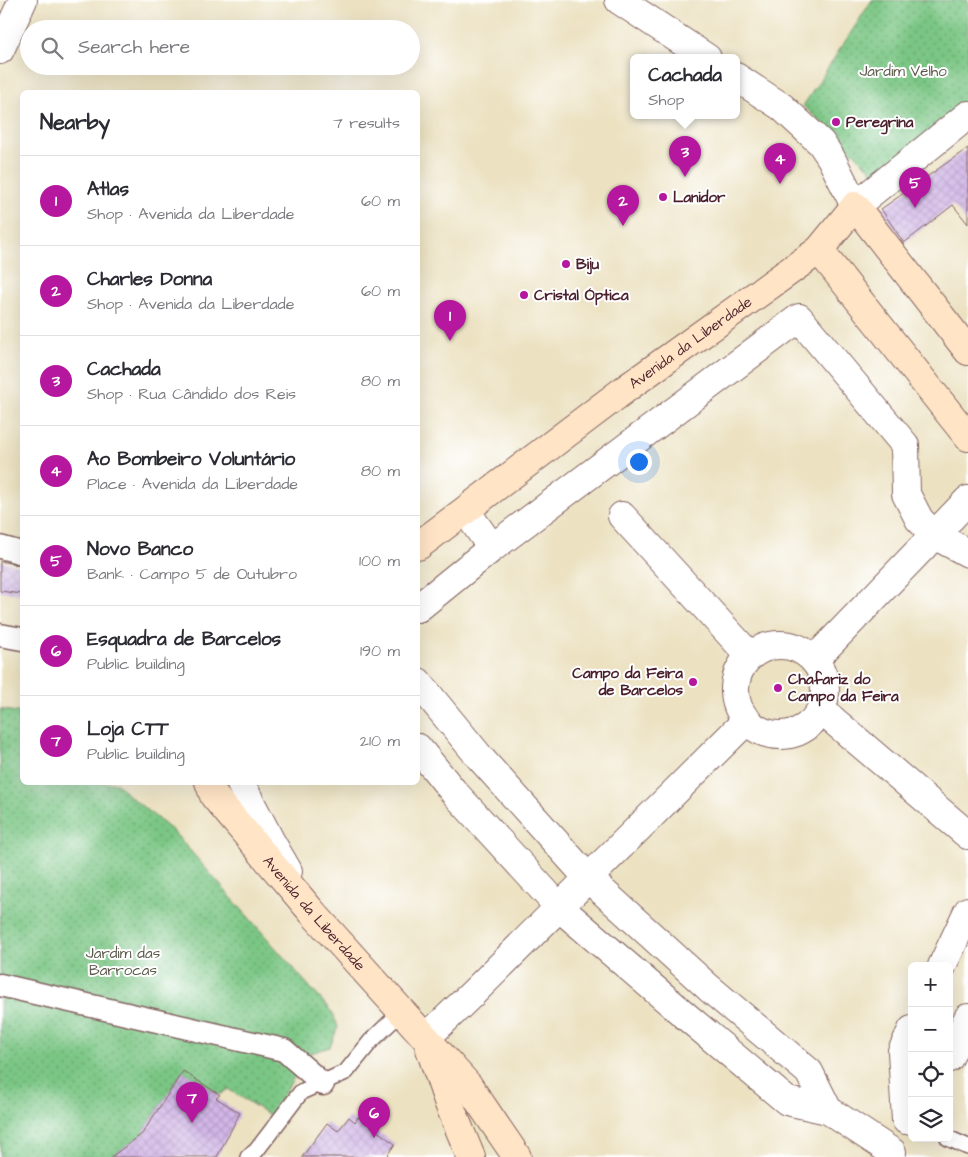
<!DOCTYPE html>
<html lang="en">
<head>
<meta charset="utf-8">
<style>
  body { margin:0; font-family:"Architects Daughter",sans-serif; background:#f7f7f7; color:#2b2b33 }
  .controls { position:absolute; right:15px; bottom:15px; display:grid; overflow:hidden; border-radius:8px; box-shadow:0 5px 20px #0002 }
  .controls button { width:45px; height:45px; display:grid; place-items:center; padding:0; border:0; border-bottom:1px solid #e1e1e2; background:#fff; color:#2b2b33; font:25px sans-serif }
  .you { position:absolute; left:638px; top:461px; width:18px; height:18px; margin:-12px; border:4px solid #fff; border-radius:50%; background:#1a73e8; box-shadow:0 0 0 8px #1a73e833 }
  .badge { display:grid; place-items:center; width:32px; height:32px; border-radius:50%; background:#b5179e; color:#fff; font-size:16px; font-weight:700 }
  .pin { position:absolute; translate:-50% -41px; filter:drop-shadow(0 1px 2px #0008) }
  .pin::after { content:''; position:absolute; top:26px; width:18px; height:15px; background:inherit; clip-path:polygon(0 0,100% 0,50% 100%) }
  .popup { position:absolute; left:630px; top:54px; width:110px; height:65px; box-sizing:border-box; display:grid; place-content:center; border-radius:8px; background:#fff; filter:drop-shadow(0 1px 4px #0005); font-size:16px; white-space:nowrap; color:#7c7c81 }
  .popup b { font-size:19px; color:#2b2b33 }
  .popup::after { content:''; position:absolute; left:50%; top:100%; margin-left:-10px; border:10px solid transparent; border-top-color:#fff }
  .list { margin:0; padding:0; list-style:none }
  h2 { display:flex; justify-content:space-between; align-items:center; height:65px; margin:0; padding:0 20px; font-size:21px }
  h2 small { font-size:16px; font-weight:400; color:#7c7c81 }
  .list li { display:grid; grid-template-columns:32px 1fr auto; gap:15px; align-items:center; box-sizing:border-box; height:90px; padding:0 20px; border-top:1px solid #e1e1e2 }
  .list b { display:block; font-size:19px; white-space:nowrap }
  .list p { margin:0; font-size:16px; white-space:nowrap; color:#7c7c81 }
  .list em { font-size:16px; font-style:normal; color:#7c7c81 }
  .icon { flex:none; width:28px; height:28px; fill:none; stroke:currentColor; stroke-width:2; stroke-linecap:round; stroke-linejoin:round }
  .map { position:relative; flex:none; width:968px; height:1157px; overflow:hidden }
  .search { position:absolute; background:#fff; box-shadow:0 5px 20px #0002; left:20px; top:20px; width:400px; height:55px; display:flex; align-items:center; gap:12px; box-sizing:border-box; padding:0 18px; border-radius:28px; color:#7c7c81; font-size:19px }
  .panel { position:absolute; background:#fff; box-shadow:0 5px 20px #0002; left:20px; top:90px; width:400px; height:695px; border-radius:8px }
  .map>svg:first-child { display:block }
  .park { fill:url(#park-dots); stroke:#627258 }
  .building { fill:url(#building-cross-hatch) }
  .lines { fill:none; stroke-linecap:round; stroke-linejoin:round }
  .service-casing { stroke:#836360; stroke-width:18 }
  .pedestrian-casing { stroke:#836360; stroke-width:25 }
  .minor-casing { stroke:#836360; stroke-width:30 }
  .secondary-casing { stroke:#836360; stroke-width:30 }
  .service { stroke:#fff; stroke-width:15 }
  .pedestrian { stroke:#fff; stroke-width:22 }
  .minor { stroke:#fff; stroke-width:28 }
  .secondary { stroke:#ffe4c6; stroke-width:28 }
  .poi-dot { fill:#b5179e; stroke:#fff; stroke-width:2 }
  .labels { text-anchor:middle; stroke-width:4; stroke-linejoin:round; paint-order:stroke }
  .park-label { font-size:15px; fill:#5b594a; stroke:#fff }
  .poi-label { font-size:15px; font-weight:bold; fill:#4a1f2b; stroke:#fff; text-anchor:start }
  .street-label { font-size:15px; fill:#4a1f2b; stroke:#fff }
</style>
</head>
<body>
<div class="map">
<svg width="968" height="1157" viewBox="0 0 968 1157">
  <defs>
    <pattern id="park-dots" width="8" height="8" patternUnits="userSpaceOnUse" patternTransform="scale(1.25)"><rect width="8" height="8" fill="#7ac684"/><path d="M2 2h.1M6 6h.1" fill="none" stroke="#66a06c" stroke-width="1.8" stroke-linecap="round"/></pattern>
    <pattern id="building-cross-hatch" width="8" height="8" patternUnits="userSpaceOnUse" patternTransform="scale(1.25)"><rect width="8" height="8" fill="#d1b6e7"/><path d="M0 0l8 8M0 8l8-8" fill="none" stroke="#b59cc6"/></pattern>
  </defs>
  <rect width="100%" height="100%" fill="#fff"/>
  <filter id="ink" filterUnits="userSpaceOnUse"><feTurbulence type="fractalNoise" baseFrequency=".02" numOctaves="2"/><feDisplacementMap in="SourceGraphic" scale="10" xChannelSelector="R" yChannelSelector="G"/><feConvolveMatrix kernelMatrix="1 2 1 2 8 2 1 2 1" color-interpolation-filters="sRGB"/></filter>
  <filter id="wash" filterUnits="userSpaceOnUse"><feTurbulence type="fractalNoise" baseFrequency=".0096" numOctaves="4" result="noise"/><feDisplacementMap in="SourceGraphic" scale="20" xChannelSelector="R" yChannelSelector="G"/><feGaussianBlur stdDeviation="1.12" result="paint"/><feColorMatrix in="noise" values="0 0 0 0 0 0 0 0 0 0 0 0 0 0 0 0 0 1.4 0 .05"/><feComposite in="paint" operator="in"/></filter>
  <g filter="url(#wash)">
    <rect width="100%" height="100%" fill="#ece2c2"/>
    <!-- park -->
    <path class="park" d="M 872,0 L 968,0 L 968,102 L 879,178 L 841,140 L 803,106 Z
      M 0,709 L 22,713 L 22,782 L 117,783 L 127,794 L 172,830 L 332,1012 L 338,1027 L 330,1047 L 308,1054 L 271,1116 L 228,1089 L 220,1095 L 183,1071 L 142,1134 L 111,1157 L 0,1157 Z"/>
    <g id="blocks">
      <!-- building -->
      <path class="building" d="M 968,148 L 968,224 L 953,205 L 904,243 L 881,209 Z
        M 0,561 L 22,566 L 22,594 L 0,591 Z
        M 183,1071 L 220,1095 L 216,1098 L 240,1113 L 217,1157 L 111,1157 L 142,1134 Z
        M 349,1117 L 355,1122 L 358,1117 L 395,1144 L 386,1157 L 302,1157 L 327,1123 L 338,1131 Z"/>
    </g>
  </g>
  <g filter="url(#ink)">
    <use href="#blocks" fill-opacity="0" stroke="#836360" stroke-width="1"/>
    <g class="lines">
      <!-- service casing -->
      <g class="service-casing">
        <path id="service" d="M 948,1138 L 968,1147
          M 248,1157 L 256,1151 L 301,1092 L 346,1072 L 371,1041 L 401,1012"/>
      </g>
      <!-- pedestrian casing -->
      <g class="pedestrian-casing">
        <path id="pedestrian" d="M 0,547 L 22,553
          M 0,635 L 22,639
          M 0,985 L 284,1050 L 323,1084"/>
      </g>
      <!-- minor casing -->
      <g class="minor-casing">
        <path id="minor" d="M 619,0 L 707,58
          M 0,50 L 23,0
          M 736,77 L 782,107 L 821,143 L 831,158 L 855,206 L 968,115
          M 466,511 L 492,548
          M 622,516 L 750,656
          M 418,608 L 492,548 L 799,318 L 905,445 L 906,494 L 919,519 L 934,535 L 968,553
          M735 690a45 45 0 1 1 90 0a45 45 0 1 1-90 0Z
          M 814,660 L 968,500
          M 418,682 L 482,760 L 588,878 L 709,988 L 809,1072 L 828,1110
          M 821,710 L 968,835
          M 418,748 L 453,791 L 559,907 L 687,1017 L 787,1101 L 828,1110 L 892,1152
          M 240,782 L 270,840 L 288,871
          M 942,966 L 968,911
          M 426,1038 L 472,994 L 747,720
          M 949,1058 L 968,1018
          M 906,1120 L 902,1051 L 912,1030"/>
      </g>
      <!-- secondary casing -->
      <g class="secondary-casing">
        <g id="secondary">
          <path d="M 819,250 L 968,437"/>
          <path id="s1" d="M 418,546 L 624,390 L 819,250 L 855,206 L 968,351"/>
          <path id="s2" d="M 209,782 L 214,796 L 312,912 L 468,1085 L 517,1157"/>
          <path d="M 430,1049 L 449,1104 L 471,1157"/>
        </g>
      </g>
      <!-- service -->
      <use href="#service" class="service"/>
      <!-- pedestrian -->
      <use href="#pedestrian" class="pedestrian"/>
      <!-- minor -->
      <use href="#minor" class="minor"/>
      <!-- secondary -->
      <use href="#secondary" class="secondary"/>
    </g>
  </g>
  <!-- markers -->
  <g class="poi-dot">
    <circle cx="836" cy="122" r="5"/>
    <circle cx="663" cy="197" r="5"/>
    <circle cx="566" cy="264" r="5"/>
    <circle cx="524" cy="295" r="5"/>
    <circle cx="693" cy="682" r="5"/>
    <circle cx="778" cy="688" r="5"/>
  </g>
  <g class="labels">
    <!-- park labels -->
    <g class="park-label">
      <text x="903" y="76">Jardim Velho</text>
      <text x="123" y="958">Jardim das<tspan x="123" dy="17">Barrocas</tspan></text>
    </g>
    <!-- poi labels -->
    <g class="poi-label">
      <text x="846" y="127">Peregrina</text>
      <text x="673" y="202">Lanidor</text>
      <text x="576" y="269">Biju</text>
      <text x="534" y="300">Cristal Óptica</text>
      <text x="683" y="678" text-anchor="end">Campo da Feira<tspan x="683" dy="17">de Barcelos</tspan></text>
      <text x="788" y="684">Chafariz do<tspan x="788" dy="17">Campo da Feira</tspan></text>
    </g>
    <!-- street labels -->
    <g class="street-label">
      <text dy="5" stroke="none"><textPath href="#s1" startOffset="340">Avenida da Liberdade</textPath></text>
      <text dy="5" stroke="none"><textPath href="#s2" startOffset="169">Avenida da Liberdade</textPath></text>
    </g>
  </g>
</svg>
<div class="controls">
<button>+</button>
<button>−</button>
<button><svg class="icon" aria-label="locate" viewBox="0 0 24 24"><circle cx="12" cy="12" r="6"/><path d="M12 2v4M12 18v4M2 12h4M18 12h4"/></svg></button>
<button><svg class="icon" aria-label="layers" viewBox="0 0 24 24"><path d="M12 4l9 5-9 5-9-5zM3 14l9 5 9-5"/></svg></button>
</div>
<div class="you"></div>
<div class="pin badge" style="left:450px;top:341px">1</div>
<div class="pin badge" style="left:623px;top:226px">2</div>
<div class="pin badge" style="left:685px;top:177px">3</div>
<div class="popup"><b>Cachada</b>Shop</div>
<div class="pin badge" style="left:780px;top:184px">4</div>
<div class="pin badge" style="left:915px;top:208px">5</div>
<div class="pin badge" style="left:374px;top:1138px">6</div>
<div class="pin badge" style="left:192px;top:1123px">7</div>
<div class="search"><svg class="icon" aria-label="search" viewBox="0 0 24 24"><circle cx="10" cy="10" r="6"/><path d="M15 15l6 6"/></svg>Search here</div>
<section class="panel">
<h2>Nearby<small>7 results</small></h2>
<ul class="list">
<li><span class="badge">1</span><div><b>Atlas</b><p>Shop · Avenida da Liberdade</p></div><em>60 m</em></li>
<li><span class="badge">2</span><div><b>Charles Donna</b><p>Shop · Avenida da Liberdade</p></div><em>60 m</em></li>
<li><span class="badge">3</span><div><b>Cachada</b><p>Shop · Rua Cândido dos Reis</p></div><em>80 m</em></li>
<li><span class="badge">4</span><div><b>Ao Bombeiro Voluntário</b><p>Place · Avenida da Liberdade</p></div><em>80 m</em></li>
<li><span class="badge">5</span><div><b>Novo Banco</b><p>Bank · Campo 5 de Outubro</p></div><em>100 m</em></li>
<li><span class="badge">6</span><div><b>Esquadra de Barcelos</b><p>Public building</p></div><em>190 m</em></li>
<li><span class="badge">7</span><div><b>Loja CTT</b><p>Public building</p></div><em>210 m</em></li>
</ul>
</section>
</div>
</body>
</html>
